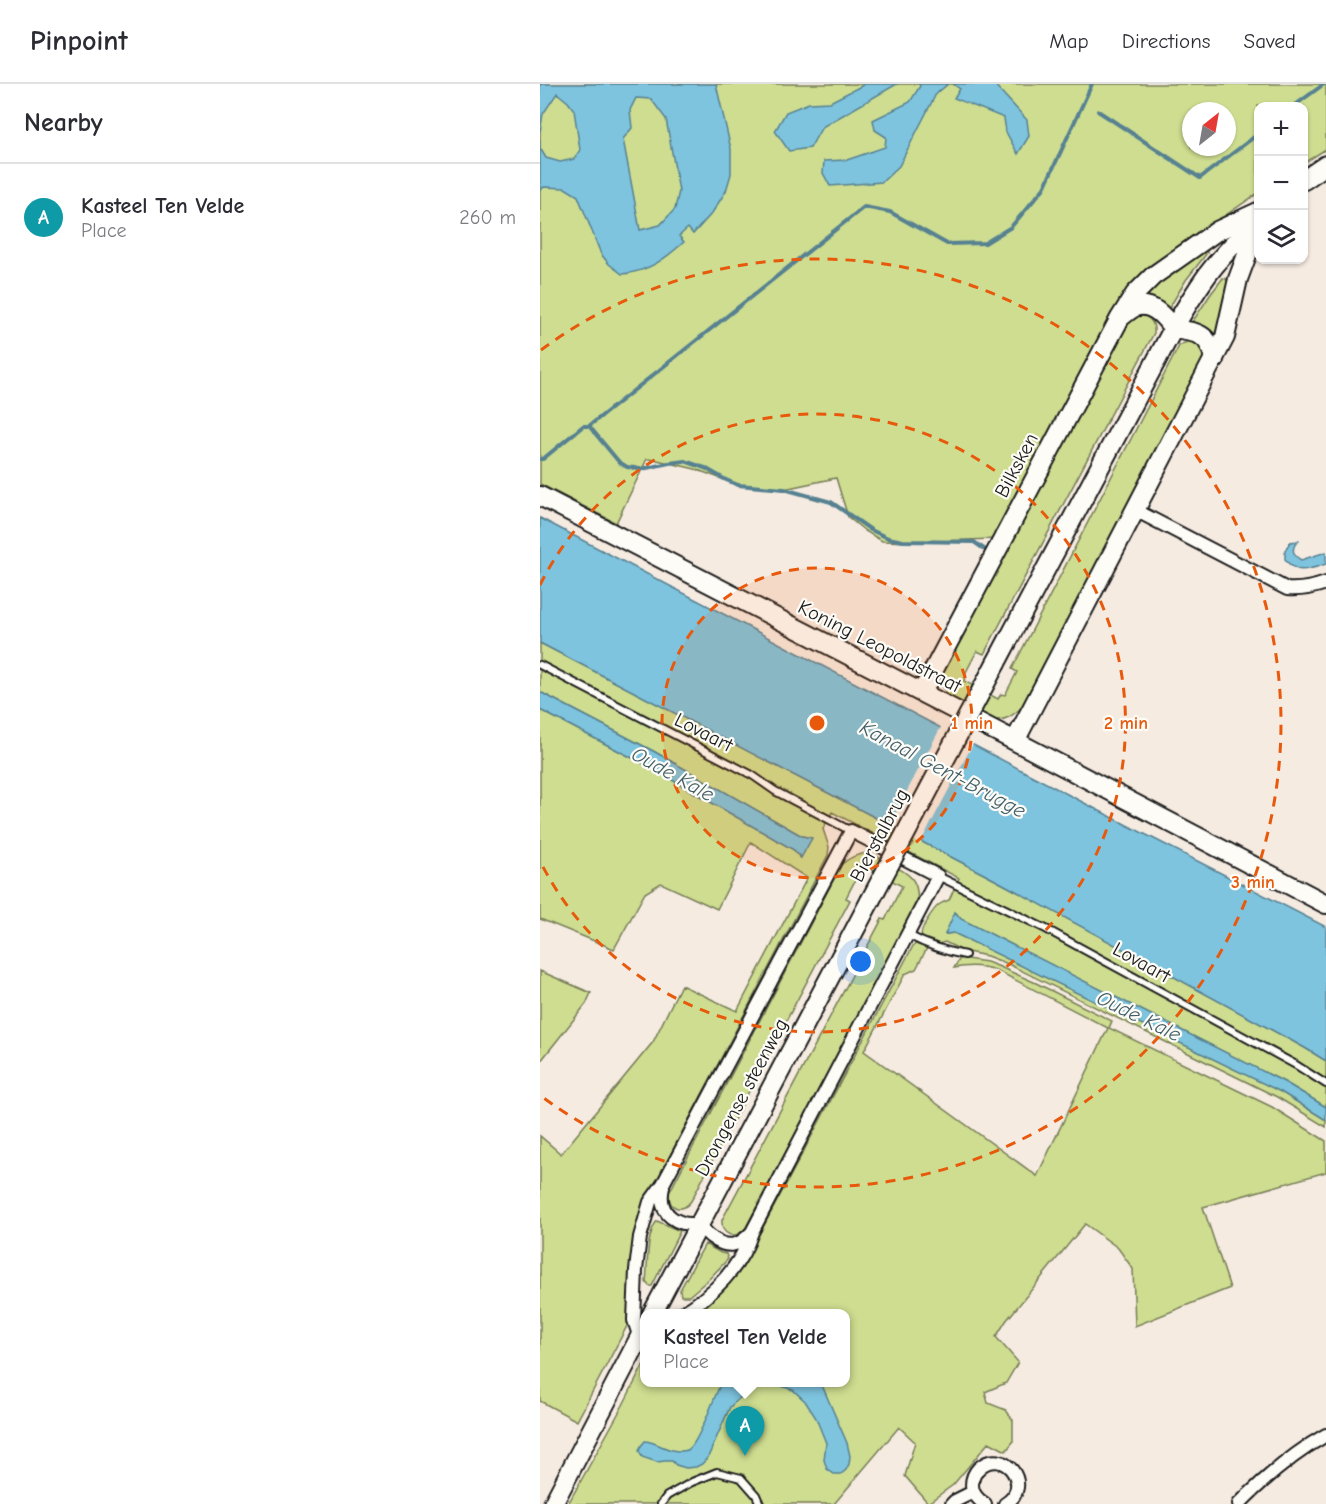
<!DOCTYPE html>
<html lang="en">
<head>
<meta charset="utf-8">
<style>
  body { margin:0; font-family:"Comic Neue",sans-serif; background:#f7f7f7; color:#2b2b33 }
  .controls { position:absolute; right:18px; top:18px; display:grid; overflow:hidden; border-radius:12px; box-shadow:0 2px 4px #0004 }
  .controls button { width:54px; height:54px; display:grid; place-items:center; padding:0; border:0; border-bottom:2px solid #e1e1e2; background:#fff; color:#2b2b33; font:30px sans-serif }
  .compass { position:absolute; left:642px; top:18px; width:54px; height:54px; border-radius:50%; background:#fff; box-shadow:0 2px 4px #0004; rotate:31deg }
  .you { position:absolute; left:321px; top:878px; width:21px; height:21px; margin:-15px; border:4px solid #fff; border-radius:50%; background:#1a73e8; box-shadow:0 0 0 9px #1a73e833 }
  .badge { display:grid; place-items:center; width:39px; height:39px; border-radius:50%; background:#1c1c1c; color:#fff; font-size:20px; font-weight:700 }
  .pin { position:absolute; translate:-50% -50px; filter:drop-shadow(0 2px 3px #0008) }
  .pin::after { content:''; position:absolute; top:32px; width:21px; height:18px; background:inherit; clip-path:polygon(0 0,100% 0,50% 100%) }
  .popup { position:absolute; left:100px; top:1225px; width:210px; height:78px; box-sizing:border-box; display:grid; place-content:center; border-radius:12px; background:#fff; filter:drop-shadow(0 2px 4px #0005); font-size:20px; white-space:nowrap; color:#7c7c81 }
  .popup b { font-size:22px; color:#2b2b33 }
  .popup::after { content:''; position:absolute; left:50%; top:100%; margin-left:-12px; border:12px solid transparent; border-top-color:#fff }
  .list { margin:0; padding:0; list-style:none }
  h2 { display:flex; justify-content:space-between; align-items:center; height:78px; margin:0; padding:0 24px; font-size:26px }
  h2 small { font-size:20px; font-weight:400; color:#7c7c81 }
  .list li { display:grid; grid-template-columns:39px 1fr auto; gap:18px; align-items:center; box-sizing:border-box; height:108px; padding:0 24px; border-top:2px solid #e1e1e2 }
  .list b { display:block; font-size:22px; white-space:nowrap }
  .list p { margin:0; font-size:20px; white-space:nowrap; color:#7c7c81 }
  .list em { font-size:20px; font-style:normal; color:#7c7c81 }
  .icon { flex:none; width:33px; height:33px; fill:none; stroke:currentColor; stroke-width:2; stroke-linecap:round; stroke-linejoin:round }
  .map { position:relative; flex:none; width:786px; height:1420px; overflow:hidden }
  header { display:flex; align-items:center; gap:36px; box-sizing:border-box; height:84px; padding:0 30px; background:#fff; border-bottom:2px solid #e1e1e2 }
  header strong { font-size:28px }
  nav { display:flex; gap:33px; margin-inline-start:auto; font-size:21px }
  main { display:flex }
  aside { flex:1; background:#fff }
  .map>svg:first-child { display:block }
  .green { fill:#cedd90; stroke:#757c56; stroke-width:1.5; fill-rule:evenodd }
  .water { fill:#7ec4df; stroke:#578191; stroke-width:1.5; fill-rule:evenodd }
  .pier { fill:#f6ebe1 }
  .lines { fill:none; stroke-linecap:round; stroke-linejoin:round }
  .stream { stroke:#578191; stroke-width:4 }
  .lane-casing { stroke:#1c1c1c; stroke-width:10 }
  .street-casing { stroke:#1c1c1c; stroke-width:16 }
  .secondary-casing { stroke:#1c1c1c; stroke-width:22 }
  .lane { stroke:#fdfcf7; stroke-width:6 }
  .street { stroke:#fdfcf7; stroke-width:12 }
  .secondary { stroke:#fdfcf7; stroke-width:18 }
  .secondary-bridge-casing { stroke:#1c1c1c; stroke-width:22; stroke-linecap:butt }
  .secondary-bridge { stroke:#fdfcf7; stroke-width:18 }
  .ring { fill:none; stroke:#e8590c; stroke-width:3; stroke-dasharray:10 8 }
  .labels { text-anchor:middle; stroke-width:4.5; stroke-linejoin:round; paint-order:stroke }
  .street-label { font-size:20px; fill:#1c1c1c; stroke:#fdfcf7 }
  .water-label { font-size:21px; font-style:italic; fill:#435f6a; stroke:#fdfcf7 }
  .centre { fill:#e8590c; stroke:#fdfcf7; stroke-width:3 }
  .ring-label { font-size:18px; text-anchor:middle; font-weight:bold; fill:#e8590c; stroke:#fdfcf7; stroke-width:4.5; stroke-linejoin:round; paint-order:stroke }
</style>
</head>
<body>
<header>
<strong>Pinpoint</strong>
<nav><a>Map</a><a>Directions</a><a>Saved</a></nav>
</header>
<main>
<aside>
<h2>Nearby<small></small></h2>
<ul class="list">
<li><span class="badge" style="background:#0f9aa8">A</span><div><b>Kasteel Ten Velde</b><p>Place</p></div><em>260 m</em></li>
</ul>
</aside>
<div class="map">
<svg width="786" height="1420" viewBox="0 0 786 1420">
  <rect width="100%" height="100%" fill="#f6ebe1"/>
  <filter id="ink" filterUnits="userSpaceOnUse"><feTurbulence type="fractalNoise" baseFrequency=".0167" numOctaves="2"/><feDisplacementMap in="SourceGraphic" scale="12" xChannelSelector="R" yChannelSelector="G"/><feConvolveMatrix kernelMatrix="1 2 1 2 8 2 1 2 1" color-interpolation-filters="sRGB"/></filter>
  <g filter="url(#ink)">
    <!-- green -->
    <path class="green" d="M 0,0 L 786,0 L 786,65 L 764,79 L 764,22 L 718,22 L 718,109 L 604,187 L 580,217 L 453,455 L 372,458 L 342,457 L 325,447 L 308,433 L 296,394 L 244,405 L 198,401 L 155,385 L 117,376 L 107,375 L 76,439 L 0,400 ZM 651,27 L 687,27 L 687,63 L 651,63 Z
      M 663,164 L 667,165 L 667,169 L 646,196 L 628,226 L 604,214 L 604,210 Z
      M 683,194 L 686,195 L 688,198 L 677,250 L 673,251 L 655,242 L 653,237 L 670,211 Z
      M 597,231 C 609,231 615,238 614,249 L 444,570 L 437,567 L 425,590 L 426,591 L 424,597 L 458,615 L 461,610 L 465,611 L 477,588 L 472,585 L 639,262 C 652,253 664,259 663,275 L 481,624 C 474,630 466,637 456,636 C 449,635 418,621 412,617 C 412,616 406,610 406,610 C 399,598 404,585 408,573 L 589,236 Z
      M 0,559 L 463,800 L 765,964 L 786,977 L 786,1023 L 746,999 L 421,835 L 416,829 L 406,850 L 414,849 L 741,1008 L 786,1036 L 786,1043 L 737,1013 L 468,880 L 447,872 L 423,867 L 405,858 L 395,861 C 391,859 384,857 382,853 C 378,847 394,824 400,820 C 403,818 406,817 409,816 L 419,794 L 292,728 L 283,745 L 289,763 L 288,771 L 107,1115 L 94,1160 L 87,1242 L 37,1337 L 0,1317 L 0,1052 L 21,1070 L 113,958 L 141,901 L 197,927 L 267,794 L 211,758 L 177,825 L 121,799 L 105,809 L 74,865 L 0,835 L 0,626 L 108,682 L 254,766 L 260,774 L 271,754 L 262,752 L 115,668 L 0,608 Z
      M 327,769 C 335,771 342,775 349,779 C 368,789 380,795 377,819 L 205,1145 C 194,1156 181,1151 182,1136 L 342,835 L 345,836 L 362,802 L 323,781 L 306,814 L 310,816 L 151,1117 C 141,1130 128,1124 129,1109 L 302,780 C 310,773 316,771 327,769 Z
      M 376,860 L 387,864 L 376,885 L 365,890 L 324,967 L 497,1092 L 568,944 L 456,886 C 441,881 429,881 414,884 L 420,874 L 447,878 L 460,883 L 496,899 L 572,937 L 569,944 L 732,1023 L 786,1057 L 786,1088 L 663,1123 L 690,1204 L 595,1242 L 593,1185 L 578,1164 L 545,1140 L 466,1237 L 456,1253 L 478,1278 L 466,1299 L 445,1308 L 448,1319 L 466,1326 L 473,1336 L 473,1358 L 466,1367 L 449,1358 L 413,1401 L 388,1419 L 365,1392 L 375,1358 L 359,1343 L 294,1420 L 28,1420 L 83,1321 L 104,1280 L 104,1298 L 306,1298 L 306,1230 L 150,1229 L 204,1179 L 373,862 Z
      M 0,887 L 51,909 L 46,920 L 0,978 Z
      M 117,1137 L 140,1147 L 112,1202 L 109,1202 L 106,1198 C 108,1181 106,1150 117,1137 Z
      M 165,1160 L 181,1169 L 186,1170 L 188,1175 L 169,1195 L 149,1212 L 141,1212 L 140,1206 Z"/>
    <!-- water -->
    <path class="water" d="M 0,0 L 176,0 L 191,65 L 191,90 L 186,107 L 172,129 L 153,150 L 148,144 L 139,152 L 144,158 C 125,175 108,188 82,190 L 69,180 L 61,170 L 38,112 L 25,104 L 4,103 L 0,107 L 0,56 L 0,64 L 6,74 L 20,78 L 34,75 L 40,66 L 34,26 L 28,18 L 17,9 L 3,30 L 0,48 ZM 96,14 L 111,15 L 126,35 L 139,107 L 135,125 L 120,141 L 100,146 L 83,55 L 92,44 L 90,26 Z
      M 325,0 L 357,0 L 282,43 L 270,64 L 249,67 L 235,47 L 246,28 L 269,19 L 290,18 Z
      M 379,0 L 408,0 L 396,10 L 359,82 L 342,98 L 290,102 L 283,89 L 284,77 L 307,76 L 345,63 L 346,53 L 335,46 L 333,36 L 370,18 L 380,2 Z
      M 413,0 L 454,0 L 487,36 L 489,52 L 478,70 L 466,48 L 464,34 L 414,14 L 420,5 Z
      M 0,434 L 550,722 L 786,843 L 786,977 L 765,964 L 463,800 L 0,559 Z
      M 758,457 C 751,464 752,471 761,476 L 786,468 L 786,480 C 769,485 757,492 745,475 L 745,467 L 750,458 Z
      M 0,608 L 115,668 L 262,752 L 272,754 L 261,774 L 254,766 L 108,682 L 0,626 Z
      M 415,828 L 421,835 L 746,999 L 786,1023 L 786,1036 L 741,1008 L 414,849 L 405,850 Z
      M 181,1299 L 216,1299 L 190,1323 L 168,1373 L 162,1380 L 156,1383 L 146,1384 L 136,1381 L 132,1377 L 125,1377 L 117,1378 L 102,1373 L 99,1367 L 101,1362 L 105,1357 C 118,1358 127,1368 141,1367 C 145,1367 148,1367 150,1364 C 160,1355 174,1313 181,1299 Z
      M 233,1299 L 281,1299 L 307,1359 L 310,1372 L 309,1380 L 306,1386 L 301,1390 L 294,1390 L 287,1385 L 284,1376 L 286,1359 L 276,1334 L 265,1317 L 253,1306 Z"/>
    <!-- pier -->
    <path class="pier" d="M 402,641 L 434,658 L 380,760 L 348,743 Z"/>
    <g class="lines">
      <!-- stream -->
      <path class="stream" d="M 754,22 L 784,0
        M 558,27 L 660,94 L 718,50
        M 49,342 L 324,123 L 350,128 L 407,160 L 445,159 L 471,143 L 504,104 L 552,0
        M 0,375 L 3,375 L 43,342 L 49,342 L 79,378 L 87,383 L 102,385 L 129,379 L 145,377 L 165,384 L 186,396 L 198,401 L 244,405 L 291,418 L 331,446 L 348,454 L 363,457 L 434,458 L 444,465"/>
      <!-- lane casing -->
      <g class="lane-casing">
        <path id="lane" d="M 0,581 L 212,691 L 235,707 L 311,747
          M 398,792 L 506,845 L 756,981 L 786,1000
          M 368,851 C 387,861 403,867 425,871
          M 121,1420 L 127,1412 L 152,1398 L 177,1388 L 201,1394 L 216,1411 L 220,1420"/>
      </g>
      <!-- street casing -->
      <g class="street-casing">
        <path id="street" d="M 595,426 L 747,505 C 761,506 772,504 786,499
          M 123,1103 C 119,1120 125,1134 143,1139 C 147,1140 152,1140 157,1141 C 162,1143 166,1149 171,1153 C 187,1165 198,1163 211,1149
          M 101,1253 L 100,1254 L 94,1236 L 96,1186 L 100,1153 L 110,1118 L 123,1100 L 311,747 L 398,792 L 212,1148 C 201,1183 173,1211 141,1230
          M 412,1420 L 415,1417 L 433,1408
          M 445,1420 C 438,1416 432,1409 432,1401 C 432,1394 435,1388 439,1384 C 463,1361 495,1402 465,1420
          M 699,1420 C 725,1394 754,1369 786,1351"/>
      </g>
      <!-- secondary casing -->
      <g class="secondary-casing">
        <path id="secondary" d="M 764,96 L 786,81
          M 582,232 C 586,229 591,225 595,223 C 612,217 625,233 633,245 C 657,248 670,249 674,276
          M 0,412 L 475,657 L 786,820
          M 456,579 L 633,245 C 644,226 655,208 668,190 C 683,170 701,152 718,135
          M 382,608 L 580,234 L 595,210 L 613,192 L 677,147 L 718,128
          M 475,657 L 685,253 L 698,195 L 711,160 L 718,147
          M 112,1230 L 330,817
          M 13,1420 L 104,1245"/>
      </g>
      <!-- lane -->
      <use href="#lane" class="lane"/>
      <!-- street -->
      <use href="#street" class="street"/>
      <!-- secondary -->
      <use href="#secondary" class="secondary"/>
      <!-- secondary-bridge casing -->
      <g class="secondary-bridge-casing">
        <path id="secondary-bridge" d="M 330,817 L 456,579"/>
      </g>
      <!-- secondary-bridge -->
      <use href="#secondary-bridge" class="secondary-bridge"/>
    </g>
  </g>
  <!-- distance rings -->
  <circle cx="277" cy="639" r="155" fill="#e8590c" fill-opacity=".12"/>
  <g class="ring">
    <circle cx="277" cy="639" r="155"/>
    <path d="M0 501A309 309 0 1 1 0 777"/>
    <path d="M1 266A464 464 0 1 1 1 1012"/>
  </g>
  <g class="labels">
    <!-- street labels -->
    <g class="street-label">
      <text transform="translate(476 381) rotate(-62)" y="7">Bilksken</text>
      <text transform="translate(340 562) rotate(27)" y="7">Koning Leopoldstraat</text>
      <text transform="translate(164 648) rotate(27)" y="7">Lovaart</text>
      <text transform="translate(339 751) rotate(-62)" y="7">Bierstalbrug</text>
      <text transform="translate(602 878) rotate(29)" y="7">Lovaart</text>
      <text transform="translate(201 1013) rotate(-62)" y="7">Drongense steenweg</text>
    </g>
    <!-- water labels -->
    <g class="water-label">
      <text transform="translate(403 685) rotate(28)" y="7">Kanaal Gent-Brugge</text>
      <text transform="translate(133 690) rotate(29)" y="7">Oude Kale</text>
      <text transform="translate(599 932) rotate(26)" y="7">Oude Kale</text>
    </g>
  </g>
  <circle cx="277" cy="639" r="9" class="centre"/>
  <g class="ring-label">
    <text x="432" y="645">1 min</text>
    <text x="586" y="645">2 min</text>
    <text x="713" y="804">3 min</text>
  </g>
</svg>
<div class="controls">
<button>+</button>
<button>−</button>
<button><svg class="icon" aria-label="layers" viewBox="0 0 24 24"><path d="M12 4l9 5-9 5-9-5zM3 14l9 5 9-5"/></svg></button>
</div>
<svg class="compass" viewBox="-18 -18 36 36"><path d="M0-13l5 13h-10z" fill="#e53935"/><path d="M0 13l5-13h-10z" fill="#7c7c81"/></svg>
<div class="you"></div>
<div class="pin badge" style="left:205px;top:1372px;background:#0f9aa8">A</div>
<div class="popup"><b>Kasteel Ten Velde</b>Place</div>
</div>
</main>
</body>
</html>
